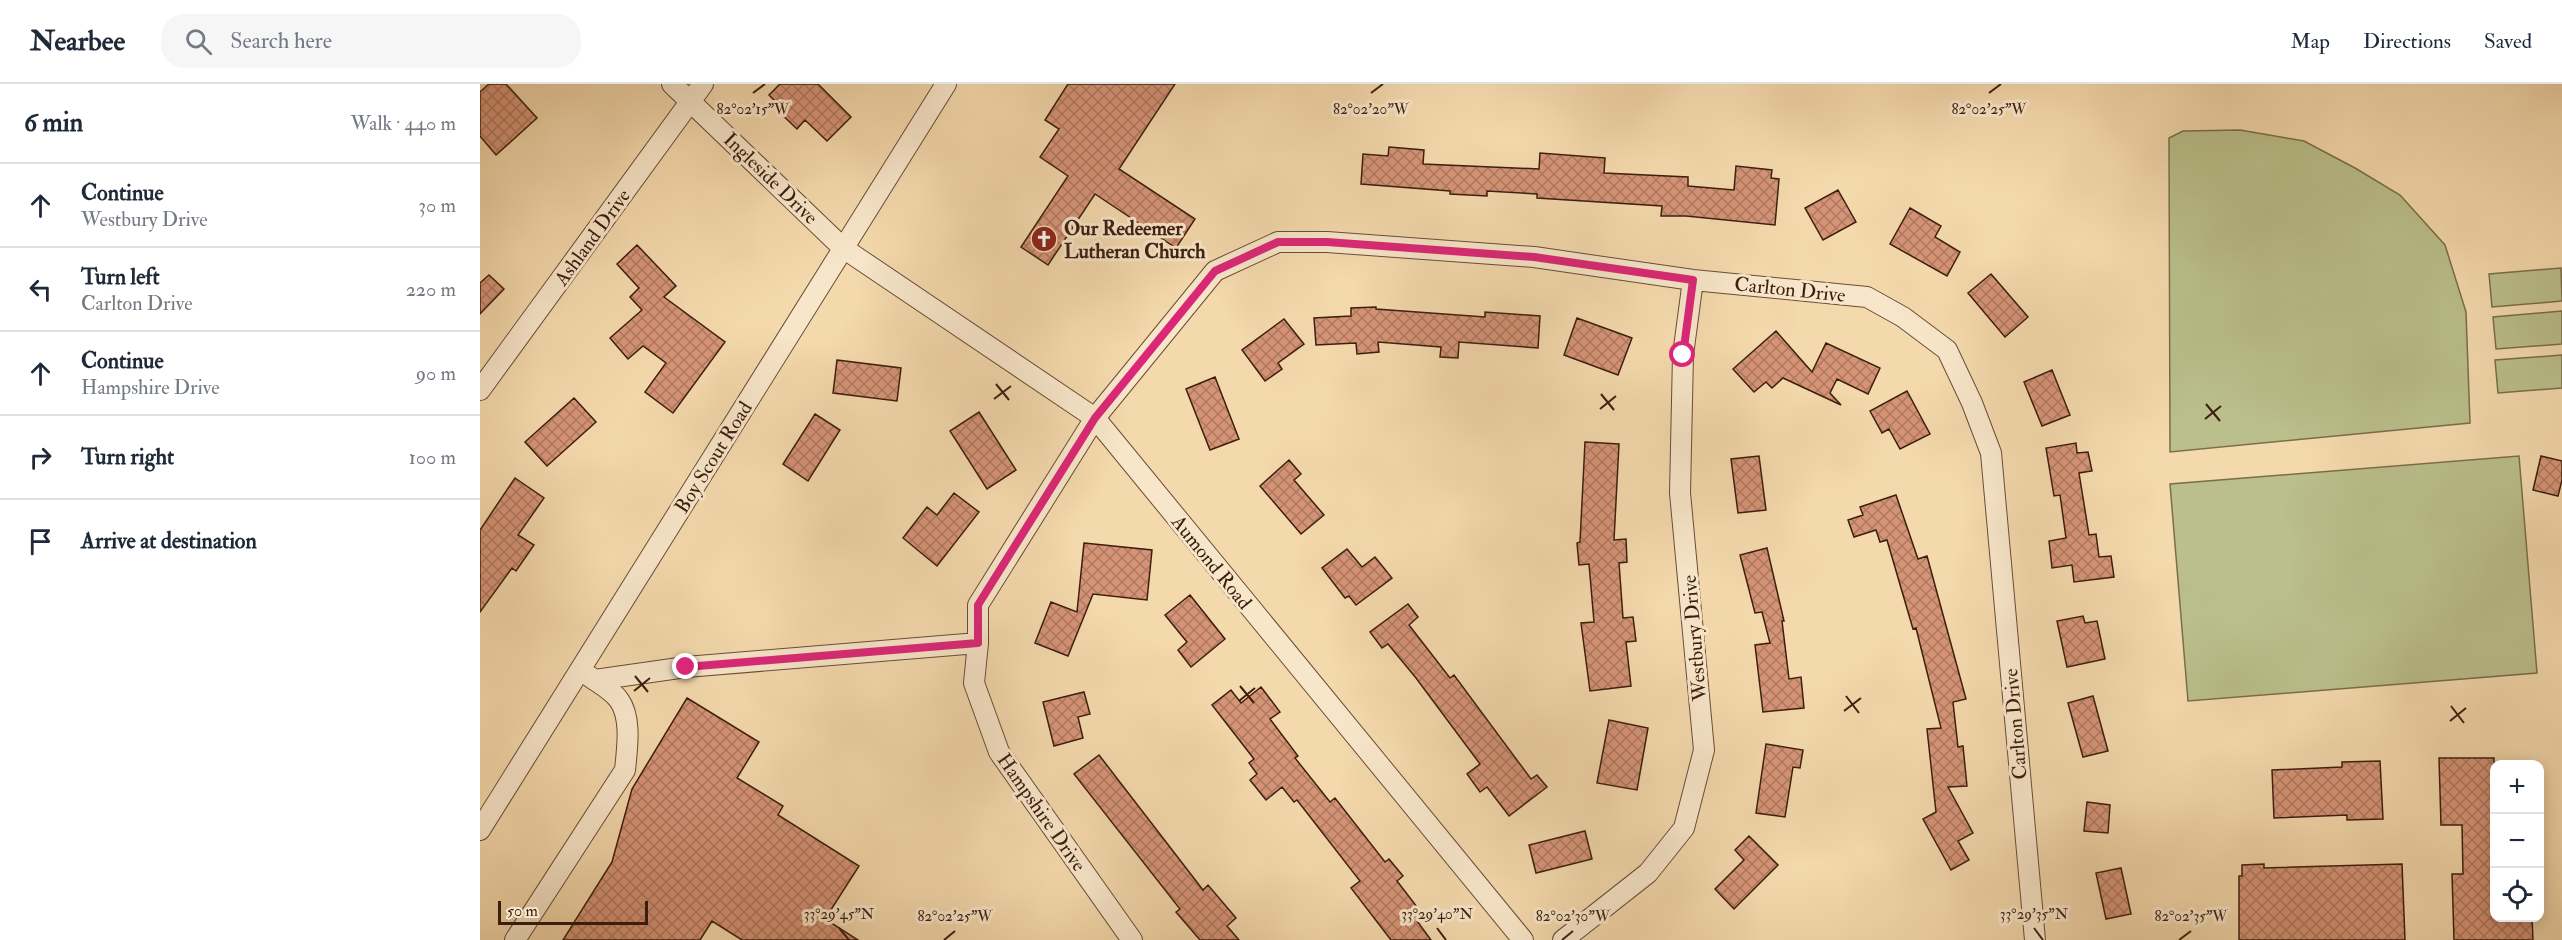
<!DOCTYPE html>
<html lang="en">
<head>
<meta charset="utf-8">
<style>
  body { margin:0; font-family:"IM FELL Double Pica",serif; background:#f6f6f7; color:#1f2937 }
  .controls { position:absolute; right:18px; bottom:18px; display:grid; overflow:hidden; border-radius:12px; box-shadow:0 3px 15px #0003 }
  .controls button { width:54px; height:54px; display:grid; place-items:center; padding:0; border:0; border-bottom:2px solid #e0e1e3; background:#fff; color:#1f2937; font:30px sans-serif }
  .scale { position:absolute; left:18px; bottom:15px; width:150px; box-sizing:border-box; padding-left:6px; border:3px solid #3b1e0e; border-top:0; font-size:16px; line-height:21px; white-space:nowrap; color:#3b1e0e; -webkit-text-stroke:4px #f8e6ca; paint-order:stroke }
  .stop { position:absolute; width:18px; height:18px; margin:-14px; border:4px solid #db2777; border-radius:50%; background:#fff }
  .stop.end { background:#db2777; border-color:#fff; box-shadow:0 2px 6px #0008 }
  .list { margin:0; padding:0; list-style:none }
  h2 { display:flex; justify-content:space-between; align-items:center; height:78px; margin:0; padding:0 24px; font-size:26px }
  h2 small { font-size:20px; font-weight:400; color:#747a83 }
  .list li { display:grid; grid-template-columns:39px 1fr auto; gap:18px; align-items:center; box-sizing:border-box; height:84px; padding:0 24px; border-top:2px solid #e0e1e3 }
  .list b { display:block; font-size:22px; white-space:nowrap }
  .list p { margin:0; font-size:20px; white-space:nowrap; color:#747a83 }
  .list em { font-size:20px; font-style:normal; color:#747a83 }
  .icon { flex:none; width:33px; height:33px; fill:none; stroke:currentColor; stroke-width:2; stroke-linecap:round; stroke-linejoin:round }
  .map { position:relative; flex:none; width:2082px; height:856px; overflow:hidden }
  header { display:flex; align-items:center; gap:36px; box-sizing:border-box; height:84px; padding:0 30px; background:#fff; border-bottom:2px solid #e0e1e3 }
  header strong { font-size:28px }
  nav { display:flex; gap:33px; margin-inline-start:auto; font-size:21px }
  .search { width:420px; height:54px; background:#f6f6f7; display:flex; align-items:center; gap:15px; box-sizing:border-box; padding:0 21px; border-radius:24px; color:#747a83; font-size:22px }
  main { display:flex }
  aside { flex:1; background:#fff }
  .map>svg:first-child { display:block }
  .grass { fill:#babf8b; stroke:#7a6e4c; stroke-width:1.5 }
  .building { fill:url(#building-cross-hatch); stroke:#3b1e0e; stroke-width:1.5 }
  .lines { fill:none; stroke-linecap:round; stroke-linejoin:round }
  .minor-casing { stroke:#694d36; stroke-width:22 }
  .minor { stroke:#f8e6ca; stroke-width:20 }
  .route { stroke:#db2777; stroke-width:8 }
  .ticks { fill:none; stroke:#3b1e0e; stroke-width:2 }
  .labels { text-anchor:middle; stroke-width:6; stroke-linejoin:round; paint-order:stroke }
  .street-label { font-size:20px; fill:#3b1e0e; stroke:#f8e6ca }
  .poi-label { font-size:20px; font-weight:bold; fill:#3b1e0e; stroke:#f8e6ca; text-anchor:start }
  .ticks-label { font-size:15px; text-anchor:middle; fill:#3b1e0e; stroke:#f8e6ca; stroke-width:6; stroke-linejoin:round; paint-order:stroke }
</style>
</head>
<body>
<header>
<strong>Nearbee</strong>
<div class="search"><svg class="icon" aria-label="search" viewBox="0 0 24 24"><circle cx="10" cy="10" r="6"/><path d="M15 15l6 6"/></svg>Search here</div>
<nav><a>Map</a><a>Directions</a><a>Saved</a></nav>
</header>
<main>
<aside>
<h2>6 min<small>Walk · 440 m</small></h2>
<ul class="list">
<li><svg class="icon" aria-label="ahead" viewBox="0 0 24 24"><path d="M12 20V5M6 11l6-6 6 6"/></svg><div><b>Continue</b><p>Westbury Drive</p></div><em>30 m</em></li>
<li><svg class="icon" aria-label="left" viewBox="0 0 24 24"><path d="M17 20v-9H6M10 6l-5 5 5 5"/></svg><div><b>Turn left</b><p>Carlton Drive</p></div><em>220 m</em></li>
<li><svg class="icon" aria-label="ahead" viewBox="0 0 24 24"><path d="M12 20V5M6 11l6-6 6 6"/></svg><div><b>Continue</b><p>Hampshire Drive</p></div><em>90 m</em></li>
<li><svg class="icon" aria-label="right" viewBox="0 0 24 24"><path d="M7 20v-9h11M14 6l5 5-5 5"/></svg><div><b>Turn right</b></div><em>100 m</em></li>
<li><svg class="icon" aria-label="arrive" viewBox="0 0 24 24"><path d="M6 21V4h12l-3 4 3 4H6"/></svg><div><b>Arrive at destination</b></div></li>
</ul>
</aside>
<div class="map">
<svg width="2082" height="856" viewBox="0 0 2082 856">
  <defs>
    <pattern id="building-cross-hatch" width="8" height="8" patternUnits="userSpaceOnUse" patternTransform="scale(1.5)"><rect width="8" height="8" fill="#d69477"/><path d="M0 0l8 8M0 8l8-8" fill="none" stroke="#af7860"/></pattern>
  </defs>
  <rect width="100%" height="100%" fill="#f4d9ad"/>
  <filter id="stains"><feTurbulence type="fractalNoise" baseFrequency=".00333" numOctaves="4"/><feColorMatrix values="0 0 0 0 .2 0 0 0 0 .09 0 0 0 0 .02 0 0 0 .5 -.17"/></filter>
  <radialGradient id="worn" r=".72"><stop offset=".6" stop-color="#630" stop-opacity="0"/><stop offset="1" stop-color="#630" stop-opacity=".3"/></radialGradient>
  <!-- grass -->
  <path class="grass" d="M 1760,46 L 1824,57 L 1875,84 L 1920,111 L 1965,161 L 1986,228 L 1990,339 L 1690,368 L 1689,54 L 1703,47 Z
    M 2081,184 L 2082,217 L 2012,223 L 2009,190 Z
    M 2082,227 L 2082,260 L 2016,265 L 2013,233 Z
    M 2082,271 L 2082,304 L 2018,309 L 2015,276 Z
    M 2039,372 L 2057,589 L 1708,617 L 1690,400 Z"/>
  <!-- building -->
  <path class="building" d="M 9,0 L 26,0 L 57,34 L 16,71 L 0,52 L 0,8 Z
    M 300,0 L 338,0 L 371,33 L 347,57 L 325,36 L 317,45 L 296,25 L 299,21 L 289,11 Z
    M 588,0 L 695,0 L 639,85 L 715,135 L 696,164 L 615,110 L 568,181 L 541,163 L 588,92 L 560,73 L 579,45 L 565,36 Z
    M 909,63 L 944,66 L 943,80 L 1059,85 L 1060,69 L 1125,74 L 1124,89 L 1208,93 L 1208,102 L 1254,106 L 1256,82 L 1292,86 L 1291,94 L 1299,95 L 1295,141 L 1206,132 L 1181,132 L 1182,122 L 1057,114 L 1057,110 L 1007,107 L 1007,112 L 970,110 L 970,107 L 881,100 L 883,70 L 908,72 Z
    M 1358,106 L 1376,138 L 1343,156 L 1325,124 Z
    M 1430,124 L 1461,142 L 1455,153 L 1480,168 L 1467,192 L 1410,160 Z
    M 157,161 L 196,202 L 184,213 L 245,258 L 193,329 L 165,308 L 186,279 L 163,262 L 148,275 L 130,254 L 162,226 L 150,213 L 159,204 L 137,180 Z
    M 1511,190 L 1548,233 L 1525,253 L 1488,209 Z
    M 9,191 L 24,205 L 0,230 L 0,199 Z
    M 896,223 L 896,225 L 1005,233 L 1005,228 L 1060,232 L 1058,264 L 979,258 L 978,274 L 960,273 L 961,263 L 898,258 L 899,268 L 877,270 L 876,259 L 836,261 L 834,234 L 871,232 L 871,224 Z
    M 1097,234 L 1152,254 L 1138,291 L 1084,271 Z
    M 804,235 L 824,260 L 798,279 L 802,285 L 785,297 L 762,266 Z
    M 1296,247 L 1332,288 L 1346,259 L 1400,284 L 1388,310 L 1357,295 L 1350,309 L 1361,321 L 1303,294 L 1292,304 L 1286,298 L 1274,308 L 1253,285 Z
    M 357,276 L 421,284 L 417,317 L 353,309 Z
    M 1572,286 L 1590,331 L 1562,342 L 1544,298 Z
    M 735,293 L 759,355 L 730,366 L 706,305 Z
    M 1427,307 L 1450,350 L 1420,365 L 1409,345 L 1402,349 L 1390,327 Z
    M 94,314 L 116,338 L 67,382 L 45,358 Z
    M 499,328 L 536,386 L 507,405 L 470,347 Z
    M 335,330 L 360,346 L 328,397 L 303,380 Z
    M 1105,358 L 1139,360 L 1134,456 L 1146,455 L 1147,478 L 1139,479 L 1143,534 L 1153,533 L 1156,557 L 1146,558 L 1151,602 L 1110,607 L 1101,539 L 1114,538 L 1109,480 L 1099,481 L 1097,459 L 1100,458 Z
    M 1596,359 L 1597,369 L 1608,368 L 1612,387 L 1599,389 L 1609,451 L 1616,450 L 1619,473 L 1631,472 L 1634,493 L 1594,498 L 1592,481 L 1572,484 L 1569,457 L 1586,454 L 1580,411 L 1574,412 L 1566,364 Z
    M 1279,372 L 1286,426 L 1258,429 L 1251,375 Z
    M 2061,372 L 2082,377 L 2082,396 L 2078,412 L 2053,406 Z
    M 809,376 L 821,390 L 814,396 L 844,431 L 821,450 L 780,402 Z
    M 35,394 L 64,414 L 38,451 L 54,461 L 36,487 L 32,484 L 0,528 L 0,446 Z
    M 474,409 L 499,428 L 457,482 L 423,454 L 447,423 L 457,431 Z
    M 1416,411 L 1438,475 L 1447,472 L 1486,615 L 1473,618 L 1478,663 L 1483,662 L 1487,702 L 1468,703 L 1493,749 L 1478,757 L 1489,776 L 1471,786 L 1443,735 L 1456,728 L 1447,645 L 1461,644 L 1436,544 L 1433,545 L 1407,456 L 1400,458 L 1396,446 L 1374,453 L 1368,436 L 1383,431 L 1380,423 Z
    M 604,459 L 672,466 L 667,516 L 613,510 L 588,572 L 555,559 L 571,518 L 597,528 Z
    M 1287,464 L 1304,537 L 1302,537 L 1309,595 L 1321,593 L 1324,624 L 1283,628 L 1275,561 L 1290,559 L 1282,528 L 1275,529 L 1260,471 Z
    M 867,465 L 882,483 L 895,473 L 912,494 L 876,521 L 869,512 L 865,514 L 842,484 Z
    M 710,511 L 745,555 L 711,583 L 698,566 L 707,558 L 685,531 Z
    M 928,520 L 938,533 L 929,541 L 970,594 L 974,591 L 1051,695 L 1057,691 L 1067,703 L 1029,732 L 1007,703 L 1000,708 L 987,690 L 1000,680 L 936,594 L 908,560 L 902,564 L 890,548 Z
    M 1603,532 L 1605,539 L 1617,537 L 1625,575 L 1587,583 L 1577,537 Z
    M 781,603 L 800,628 L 790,635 L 818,672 L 815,674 L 850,718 L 855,714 L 905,778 L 909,775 L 923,792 L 917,797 L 944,832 L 937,837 L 951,856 L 911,856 L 871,804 L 880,797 L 817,716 L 814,718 L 802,703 L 786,716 L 770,696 L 777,690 L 769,679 L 774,675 L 732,621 L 751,606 L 761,619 Z
    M 604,608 L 610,630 L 598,633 L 603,654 L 574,662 L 563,618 Z
    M 1613,612 L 1628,667 L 1603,673 L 1588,619 Z
    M 207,614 L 279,658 L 257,694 L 303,722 L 298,731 L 379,782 L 345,835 L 378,856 L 262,856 L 232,837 L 220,856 L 83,856 L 132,778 L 152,705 Z
    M 1129,636 L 1168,644 L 1157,706 L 1117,699 Z
    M 1286,660 L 1323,666 L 1320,684 L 1313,683 L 1305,733 L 1276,729 Z
    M 619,671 L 723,806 L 728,801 L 756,834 L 747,842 L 759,856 L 720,856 L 696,828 L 700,825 L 594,690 Z
    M 1959,674 L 2014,674 L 2014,834 L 2052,834 L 2053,856 L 1974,856 L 1972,790 L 1983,790 L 1982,741 L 1961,741 Z
    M 1900,677 L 1903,735 L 1867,736 L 1867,731 L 1794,734 L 1792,686 L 1862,683 L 1862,678 Z
    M 1607,718 L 1630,721 L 1628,749 L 1604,747 Z
    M 1105,747 L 1112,775 L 1056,789 L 1049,761 Z
    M 1269,752 L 1298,781 L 1254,825 L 1235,805 L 1264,776 L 1255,766 Z
    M 1784,780 L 1784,784 L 1922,780 L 1925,856 L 1759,856 L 1759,792 L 1762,792 L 1762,781 Z
    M 1641,784 L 1651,830 L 1626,835 L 1616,789 Z"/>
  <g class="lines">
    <!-- minor casing -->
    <g class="minor-casing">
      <path id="minor" d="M 192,0 L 363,164 L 615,334 L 1043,856
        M 0,306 L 223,0
        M 115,596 L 206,583 L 498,559
        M 0,746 L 466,0
        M 35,856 L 145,686 C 147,665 152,634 139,616 C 132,606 118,599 109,592
        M 652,856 L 519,668 L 494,599 L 498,559 L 498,521 L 615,334 L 735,187 L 798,158 L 847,158 L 1054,173 L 1213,196 L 1387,213 L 1423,233 L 1467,266 L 1492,319 L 1511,369 L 1555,856
        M 1083,856 L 1168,789 L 1204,744 L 1224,666 L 1200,409 L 1203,271 L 1213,196"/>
    </g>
    <!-- minor -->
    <use href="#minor" class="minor"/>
  </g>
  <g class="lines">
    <!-- route -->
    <path class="route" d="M 206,583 L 498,559 L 498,521 L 615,334 L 735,187 L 798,158 L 847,158 L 1054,173 L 1213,196 L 1203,271"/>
  </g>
  <!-- ticks -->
  <path class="ticks" d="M 273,9 L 285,0M 891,9 L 903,0M 1509,9 L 1521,0M 516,300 L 529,316M 1121,310 L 1134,326M 514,315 L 531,302M 1726,320 L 1740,337M 1120,325 L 1136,312M 1725,335 L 1741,322M 155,592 L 168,608M 760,602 L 774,619M 154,607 L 170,594M 1366,612 L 1379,629M 759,617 L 775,604M 1971,622 L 1984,639M 1364,627 L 1381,614M 1970,637 L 1986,624M 359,844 L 369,856M 957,844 L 966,856M 1554,844 L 1563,856M 464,856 L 475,847M 1082,856 L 1093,847M 1699,856 L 1711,847"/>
  <!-- icons -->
  <defs>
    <g id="church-disc" transform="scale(1.35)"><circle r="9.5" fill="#8f2418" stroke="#f8e6ca"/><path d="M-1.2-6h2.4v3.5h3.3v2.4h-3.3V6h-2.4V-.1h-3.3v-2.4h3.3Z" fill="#fff"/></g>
  </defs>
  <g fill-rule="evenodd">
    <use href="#church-disc" x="564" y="155"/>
  </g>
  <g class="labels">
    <!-- street labels -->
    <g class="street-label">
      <text transform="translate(291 94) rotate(44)" y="7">Ingleside Drive</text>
      <text transform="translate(112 153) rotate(-54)" y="7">Ashland Drive</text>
      <text transform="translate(1310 205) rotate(6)" y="7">Carlton Drive</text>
      <text transform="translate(233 373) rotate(-58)" y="7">Boy Scout Road</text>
      <text transform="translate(732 478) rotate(51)" y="7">Aumond Road</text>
      <text transform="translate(1214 554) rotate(-95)" y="7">Westbury Drive</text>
      <text transform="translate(1535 640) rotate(-95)" y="7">Carlton Drive</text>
      <text transform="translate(562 728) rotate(55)" y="7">Hampshire Drive</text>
    </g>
    <!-- poi labels -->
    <g class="poi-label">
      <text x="584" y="151">Our Redeemer<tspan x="584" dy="23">Lutheran Church</tspan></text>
    </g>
  </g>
  <g class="ticks-label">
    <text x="273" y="30">82°02'15"W</text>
    <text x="891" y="30">82°02'20"W</text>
    <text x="1509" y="30">82°02'25"W</text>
    <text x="359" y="835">33°29'45"N</text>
    <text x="957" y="835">33°29'40"N</text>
    <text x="1554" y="835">33°29'35"N</text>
    <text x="475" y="837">82°02'25"W</text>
    <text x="1093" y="837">82°02'30"W</text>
    <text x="1711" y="837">82°02'35"W</text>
  </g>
  <rect width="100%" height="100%" filter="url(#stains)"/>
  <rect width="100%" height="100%" fill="url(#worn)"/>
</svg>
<div class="controls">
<button>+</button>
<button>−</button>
<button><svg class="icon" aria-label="locate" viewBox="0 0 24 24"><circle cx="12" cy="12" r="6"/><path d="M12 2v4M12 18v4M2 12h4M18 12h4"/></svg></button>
</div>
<div class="scale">50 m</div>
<div class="stop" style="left:1203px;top:271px"></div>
<div class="stop end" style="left:206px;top:583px"></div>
</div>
</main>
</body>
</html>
